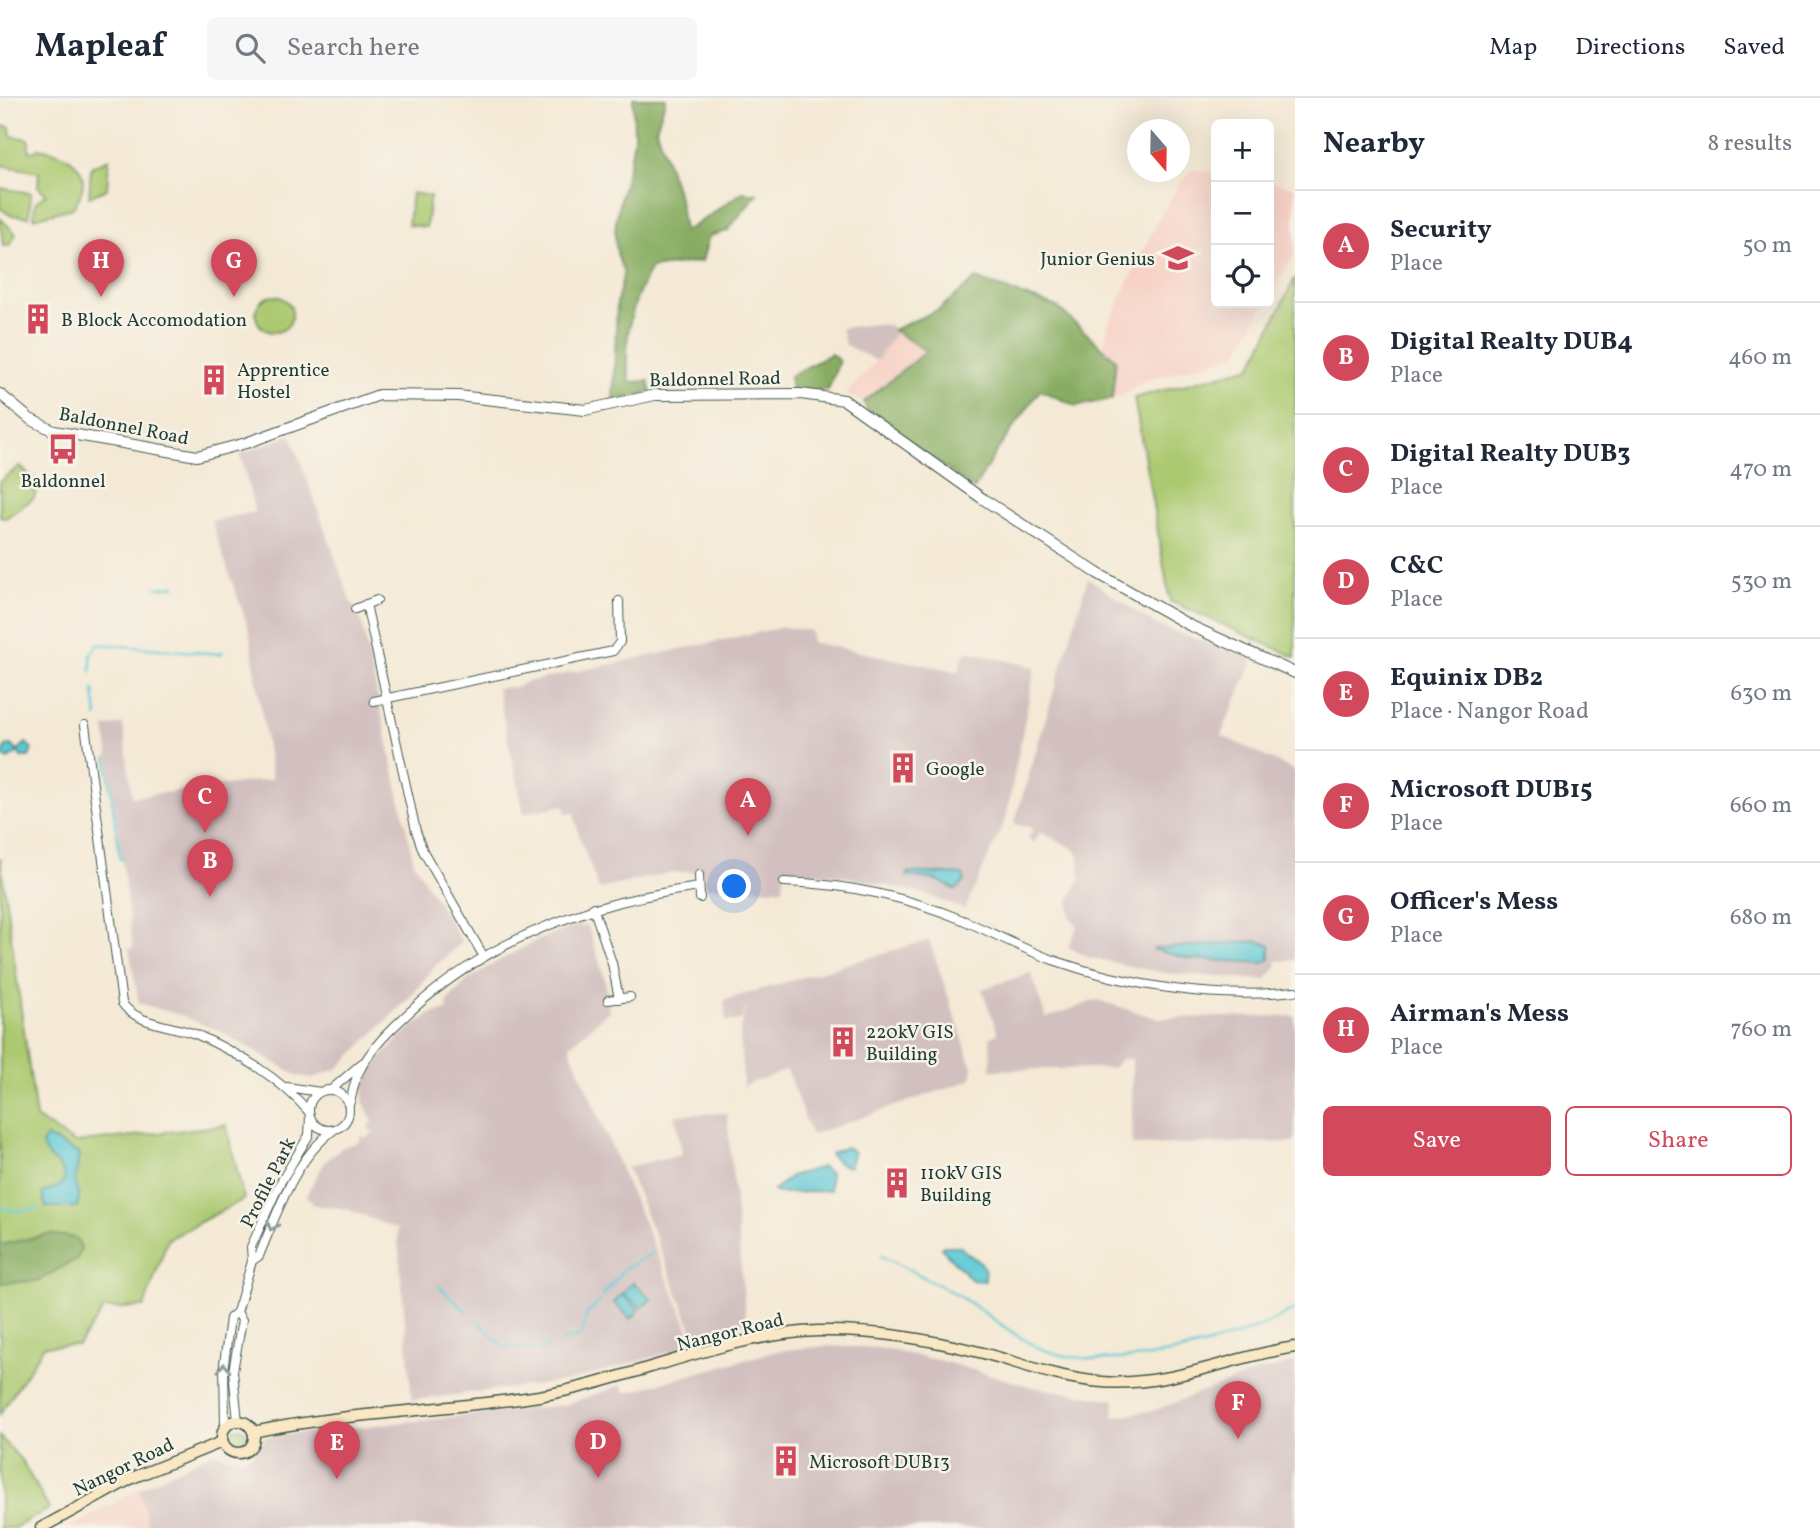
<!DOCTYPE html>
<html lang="en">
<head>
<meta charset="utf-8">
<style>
  body { margin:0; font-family:Vollkorn,serif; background:#f6f6f7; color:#1f2937 }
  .controls { position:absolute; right:21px; top:21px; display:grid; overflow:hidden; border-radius:10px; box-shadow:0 7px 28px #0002 }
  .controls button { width:63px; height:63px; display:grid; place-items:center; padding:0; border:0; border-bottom:2px solid #e0e1e3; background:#fff; color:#1f2937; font:35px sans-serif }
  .compass { position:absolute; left:1127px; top:21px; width:63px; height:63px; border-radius:50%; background:#fff; box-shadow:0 7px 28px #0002; rotate:160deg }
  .you { position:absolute; left:735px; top:789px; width:24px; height:24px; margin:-18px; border:5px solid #fff; border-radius:50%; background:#1a73e8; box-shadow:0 0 0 10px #1a73e833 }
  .badge { display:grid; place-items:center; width:46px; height:46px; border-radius:50%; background:#d1495b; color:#fff; font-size:23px; font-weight:700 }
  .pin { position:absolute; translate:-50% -58px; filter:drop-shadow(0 2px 4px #0008) }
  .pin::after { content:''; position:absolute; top:37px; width:24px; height:21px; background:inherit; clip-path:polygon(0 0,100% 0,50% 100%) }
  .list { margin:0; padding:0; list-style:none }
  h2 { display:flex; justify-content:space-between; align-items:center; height:91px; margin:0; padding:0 28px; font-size:30px }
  h2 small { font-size:23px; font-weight:400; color:#747a83 }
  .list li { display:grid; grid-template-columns:46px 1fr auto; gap:21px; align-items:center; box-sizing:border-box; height:112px; padding:0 28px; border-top:2px solid #e0e1e3 }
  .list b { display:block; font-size:26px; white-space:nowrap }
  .list p { margin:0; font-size:23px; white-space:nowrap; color:#747a83 }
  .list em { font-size:23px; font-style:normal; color:#747a83 }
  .actions { display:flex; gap:14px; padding:21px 28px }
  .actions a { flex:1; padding:16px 0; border:2px solid #d1495b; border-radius:10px; text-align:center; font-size:24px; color:#d1495b }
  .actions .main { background:#d1495b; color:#fff }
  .icon { flex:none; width:38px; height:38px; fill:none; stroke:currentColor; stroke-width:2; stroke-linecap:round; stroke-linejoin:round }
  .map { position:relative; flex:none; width:1295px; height:1430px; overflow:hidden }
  header { display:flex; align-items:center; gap:42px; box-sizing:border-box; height:98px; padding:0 35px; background:#fff; border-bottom:2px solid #e0e1e3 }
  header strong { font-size:33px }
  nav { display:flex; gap:38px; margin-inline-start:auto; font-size:24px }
  .search { width:490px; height:63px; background:#f6f6f7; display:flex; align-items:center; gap:18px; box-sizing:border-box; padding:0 24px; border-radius:10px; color:#747a83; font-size:26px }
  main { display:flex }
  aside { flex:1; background:#fff }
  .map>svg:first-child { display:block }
  .built { fill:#f7d1c6 }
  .industrial { fill:#d2bfbf }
  .green { fill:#abc970; stroke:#658352; stroke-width:2 }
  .forest { fill:#88ad62; stroke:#54754b; stroke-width:2 }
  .water { fill:#5dc9d6; stroke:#3e8385; stroke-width:2 }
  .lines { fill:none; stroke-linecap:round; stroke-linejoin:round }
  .stream { stroke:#5dc9d6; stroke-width:2.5 }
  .minor-casing { stroke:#3f574c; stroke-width:10 }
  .tertiary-casing { stroke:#3f574c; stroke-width:12 }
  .secondary-casing { stroke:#3f574c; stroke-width:13 }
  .minor { stroke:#fff; stroke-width:8 }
  .tertiary { stroke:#fff; stroke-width:10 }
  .secondary { stroke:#fae7c3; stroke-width:10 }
  .oneway { stroke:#8f9e9a }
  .labels { text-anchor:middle; stroke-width:5; stroke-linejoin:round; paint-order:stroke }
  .poi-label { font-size:19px; fill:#1f3d34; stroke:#f7f3e8; text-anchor:start }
  .street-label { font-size:19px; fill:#1f3d34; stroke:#f7f3e8 }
</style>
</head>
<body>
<header>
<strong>Mapleaf</strong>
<div class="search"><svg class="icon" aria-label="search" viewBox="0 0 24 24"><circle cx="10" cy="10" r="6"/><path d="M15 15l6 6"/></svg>Search here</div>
<nav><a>Map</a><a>Directions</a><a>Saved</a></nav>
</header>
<main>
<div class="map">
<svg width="1295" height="1430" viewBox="0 0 1295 1430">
  <rect width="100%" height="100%" fill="#f7f3e8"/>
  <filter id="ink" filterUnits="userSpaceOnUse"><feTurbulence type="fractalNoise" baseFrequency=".0143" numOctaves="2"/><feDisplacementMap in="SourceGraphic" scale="14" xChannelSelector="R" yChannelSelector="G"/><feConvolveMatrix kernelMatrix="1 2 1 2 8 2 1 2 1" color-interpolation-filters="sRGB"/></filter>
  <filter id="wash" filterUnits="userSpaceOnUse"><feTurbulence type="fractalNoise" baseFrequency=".00686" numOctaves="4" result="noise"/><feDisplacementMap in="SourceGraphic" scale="28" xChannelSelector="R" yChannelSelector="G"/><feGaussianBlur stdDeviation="1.57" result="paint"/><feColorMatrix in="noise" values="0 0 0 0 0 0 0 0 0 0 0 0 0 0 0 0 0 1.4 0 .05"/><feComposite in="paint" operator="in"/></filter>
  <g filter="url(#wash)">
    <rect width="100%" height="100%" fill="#f4e9d5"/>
    <!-- built -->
    <path class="built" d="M 1192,71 L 1216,75 L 1216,205 L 1265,205 L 1237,256 L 1141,284 L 1125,297 L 1112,301 L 1116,262 L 1103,251 L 1109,225 L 1157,124 L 1179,86 Z
      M 1269,84 L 1295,89 L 1295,157 L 1269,198 Z
      M 896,233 L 926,253 L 864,304 L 845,297 L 877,263 Z
      M 139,1391 L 148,1430 L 69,1430 L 113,1406 Z"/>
    <!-- industrial -->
    <path class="industrial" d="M 874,226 L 889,227 L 896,233 L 877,263 L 845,247 L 841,230 Z
      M 291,337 L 351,504 L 361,522 L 414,765 L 462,844 L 432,871 L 413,896 L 339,970 L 314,980 L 298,978 L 223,935 L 180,917 L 139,905 L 129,851 L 133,850 L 105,629 L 123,626 L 132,699 L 272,681 L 249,532 L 211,423 L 255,414 L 240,356 Z
      M 1088,480 L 1154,526 L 1254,561 L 1221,637 L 1295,673 L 1295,862 L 1276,863 L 1277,868 L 1265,882 L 1165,875 L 1090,860 L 1068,849 L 1078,828 L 1070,818 L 1069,803 L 1080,780 L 1079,758 L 1073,750 L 1040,734 L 1035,744 L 1031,743 L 1028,741 L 1033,730 L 1014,726 Z
      M 784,529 L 811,533 L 811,544 L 959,574 L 963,557 L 969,554 L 1035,569 L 1006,720 L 965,811 L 917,794 L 847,779 L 808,774 L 784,774 L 783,791 L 704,789 L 702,773 L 669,775 L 599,791 L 580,741 L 574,715 L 566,716 L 564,707 L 524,715 L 497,590 L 518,589 L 523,585 Z
      M 579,826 L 580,829 L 587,827 L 590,834 L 605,882 L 609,913 L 570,947 L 572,956 L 694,1243 L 692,1248 L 569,1283 L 412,1302 L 397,1131 L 347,1111 L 314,1107 L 306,1097 L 325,1064 L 341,1050 L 359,1044 L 362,1038 L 367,1040 L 373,1034 L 368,1029 L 373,1024 L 363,1003 L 364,988 L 376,965 L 402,937 L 432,915 L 447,912 L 448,902 L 468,882 L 488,869 L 537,842 Z
      M 929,842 L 973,971 L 971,982 L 811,1037 L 787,972 L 743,988 L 740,931 L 748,904 L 741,922 L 726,924 L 724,902 Z
      M 1031,875 L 1046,920 L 1097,902 L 1156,920 L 1295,918 L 1295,1044 L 1132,1047 L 1132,961 L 1121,961 L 1112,970 L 991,972 L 990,939 L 998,936 L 982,891 Z
      M 727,1015 L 746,1224 L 696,1241 L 627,1069 L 682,1056 L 675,1017 Z
      M 825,1248 L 879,1250 L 942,1263 L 1032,1289 L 1115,1302 L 1113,1319 L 1155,1312 L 1254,1275 L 1295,1264 L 1295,1430 L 148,1430 L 139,1391 L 213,1354 L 240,1361 L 250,1358 L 265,1339 L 564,1307 L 622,1287 L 625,1295 L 776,1253 Z"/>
    <!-- green -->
    <path class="green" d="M 0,28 L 10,29 L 11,38 L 29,41 L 29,53 L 35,54 L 38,50 C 72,55 98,74 73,110 L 34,120 L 35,105 L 46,96 L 38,88 L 39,74 L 0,67 Z
      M 109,61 L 107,91 L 89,99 L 91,69 Z
      M 0,90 L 31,95 L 29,119 L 10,117 L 0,110 Z
      M 412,95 L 430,98 L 426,129 L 408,127 Z
      M 0,120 L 16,136 L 9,148 L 3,148 Z
      M 1295,180 L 1295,559 L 1170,503 L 1134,300 L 1251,269 Z
      M256 216a18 18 0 1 1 36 0a18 18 0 1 1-36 0Z
      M 20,368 L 38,386 L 34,400 L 6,420 L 0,419 L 0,383 Z
      M 0,759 L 36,1020 L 75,1045 L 226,1027 L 244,1101 L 168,1141 L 144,1209 L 104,1211 L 78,1247 L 44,1248 L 0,1316 Z
      M229 1339a9 9 0 1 1 18 0a9 9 0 1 1-18 0Z
      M 0,1339 L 22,1363 L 49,1411 L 14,1430 L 0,1430 Z"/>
    <!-- forest -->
    <path class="forest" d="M 633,0 L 666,0 L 656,31 L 679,100 L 684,133 C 701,126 725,105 743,94 L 757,96 L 727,133 L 709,138 L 702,163 L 651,170 C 631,205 622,244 630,284 L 649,283 L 651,294 L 613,303 L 617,205 L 624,174 C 601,131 630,83 634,39 C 634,26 633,13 633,0 Z
      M 976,181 L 1057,209 L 1116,262 L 1112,301 L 1076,308 L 1040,292 L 994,357 L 974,391 L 867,312 L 864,304 L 926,253 L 893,232 L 938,212 Z
      M 831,256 L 839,263 L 828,292 L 792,293 L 790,278 Z
      M 49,1136 L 76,1140 L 81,1149 L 77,1161 L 37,1183 L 0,1185 L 0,1147 Z"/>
    <!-- water -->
    <path class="water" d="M 26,645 L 32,651 L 29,659 L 21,659 L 18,654 L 8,661 L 3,657 L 6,648 L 12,647 L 17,653 Z
      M 908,774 L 963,777 L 965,783 L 956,792 L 937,782 L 907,778 Z
      M 1258,843 L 1270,847 L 1270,861 L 1264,865 L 1189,861 L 1152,851 Z
      M 47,1039 L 79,1056 L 75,1086 L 79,1100 L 77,1109 L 46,1109 L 42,1095 L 60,1088 L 65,1081 C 63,1065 45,1062 42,1046 Z
      M 846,1049 L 854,1054 L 849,1069 L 838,1065 L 830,1056 Z
      M 822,1069 L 830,1075 L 830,1092 C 818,1093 779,1098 773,1093 L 791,1078 Z
      M 944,1148 L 960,1148 C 972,1165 986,1156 985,1183 L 972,1182 L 941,1150 Z
      M 633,1184 L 651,1201 L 642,1210 L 623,1195 Z
      M 622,1196 L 639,1212 L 631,1221 L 614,1205 Z"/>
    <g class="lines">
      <!-- stream -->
      <path class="stream" d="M 157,490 L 175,488
        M 91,573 L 91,555 L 99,546 L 220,556 L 222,554
        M 94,592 L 97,619
        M 107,660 L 120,761 L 123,761
        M 0,1110 L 22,1113 L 38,1110
        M 881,1158 C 907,1171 933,1183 957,1197 C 983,1212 1007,1233 1033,1247 C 1099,1281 1235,1248 1295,1211
        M 439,1188 L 467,1214
        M 603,1198 L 623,1172 L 652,1155
        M 477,1223 L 504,1249 L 540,1252 L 548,1248
        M 561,1244 L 582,1237 L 587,1216 L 600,1203"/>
    </g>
  </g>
  <g filter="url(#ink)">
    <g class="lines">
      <!-- minor casing -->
      <g class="minor-casing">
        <path id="minor" d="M 366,506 L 416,733 L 423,753 L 484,859
          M 355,511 L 377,502
          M 374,603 L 613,553 L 620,544 L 619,503
          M 85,627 L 122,905 C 137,928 177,927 200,938 C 241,957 280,980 309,1014
          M 699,777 L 700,800
          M 784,784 C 846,786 908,799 965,823 C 995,836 1023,851 1053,862 C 1127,888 1216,902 1295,893
          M 593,809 L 612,865 L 619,901
          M 608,902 L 630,899
          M 287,989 L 320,994
          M309 1012a20 20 0 1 1 40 0a20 20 0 1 1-40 0Z
          M 331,992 L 362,965
          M 349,1007 C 353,997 353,986 358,976 C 370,950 392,930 413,911 C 494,838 593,803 699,789
          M 252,1163 L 259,1158 C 278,1113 294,1061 335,1031
          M 237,1214 L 242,1222 L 233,1273 L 238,1324
          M 225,1329 L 224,1266 L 230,1220 L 237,1214 L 241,1201 L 252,1163 L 251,1149 L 279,1087 L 309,1037 L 310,1018"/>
      </g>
      <!-- tertiary casing -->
      <g class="tertiary-casing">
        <path id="tertiary" d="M 0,296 L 30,321 L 54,333 L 197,358 L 246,345 L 379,297 L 458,298 L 585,312 L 655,297 L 801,296 L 844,302 L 983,401 L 1097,475 L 1189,527 L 1295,575"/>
      </g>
      <!-- secondary casing -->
      <g class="secondary-casing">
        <path id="secondary" d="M222 1339a16 16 0 1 1 32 0a16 16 0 1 1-32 0Z
          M 253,1334 C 347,1314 444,1313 539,1298 C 632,1282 725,1236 819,1233 C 876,1232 928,1241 983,1255 C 1023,1266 1060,1281 1102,1284 C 1170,1289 1229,1259 1295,1249
          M 41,1430 L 132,1380 L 222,1344"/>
      </g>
      <!-- minor -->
      <use href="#minor" class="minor"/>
      <!-- tertiary -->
      <use href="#tertiary" class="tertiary"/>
      <!-- secondary -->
      <use href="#secondary" class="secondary"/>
    </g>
    <!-- one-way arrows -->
    <defs><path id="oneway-chevron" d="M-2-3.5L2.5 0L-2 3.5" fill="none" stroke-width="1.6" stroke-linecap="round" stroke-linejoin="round" transform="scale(1.75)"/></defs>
    <g class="oneway">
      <use href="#oneway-chevron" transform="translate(272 1128) rotate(112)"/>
      <use href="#oneway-chevron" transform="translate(224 1270) rotate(-89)"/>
    </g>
  </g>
  <!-- icons -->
  <defs>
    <g id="school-bare" transform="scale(2.415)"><path d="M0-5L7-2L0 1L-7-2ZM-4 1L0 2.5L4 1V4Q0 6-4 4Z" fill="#d1495b" stroke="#f7f3e8" stroke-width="2.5" paint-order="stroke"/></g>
    <g id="building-bare" transform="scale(2.415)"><path d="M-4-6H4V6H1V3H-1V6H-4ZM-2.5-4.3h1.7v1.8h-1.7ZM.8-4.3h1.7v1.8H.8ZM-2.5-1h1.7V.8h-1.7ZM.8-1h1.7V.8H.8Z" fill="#d1495b" stroke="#f7f3e8" stroke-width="2.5" paint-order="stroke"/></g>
    <g id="bus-bare" transform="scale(2.415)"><path d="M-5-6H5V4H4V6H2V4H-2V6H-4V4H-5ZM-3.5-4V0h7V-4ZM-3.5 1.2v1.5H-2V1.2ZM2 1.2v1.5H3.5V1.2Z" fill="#d1495b" stroke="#f7f3e8" stroke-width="2.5" paint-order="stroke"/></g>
  </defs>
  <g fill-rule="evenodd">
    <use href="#school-bare" x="1178" y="160"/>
    <use href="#building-bare" x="38" y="221"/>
    <use href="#building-bare" x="214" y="282"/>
    <use href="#bus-bare" x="63" y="351"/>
    <use href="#building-bare" x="903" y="670"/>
    <use href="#building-bare" x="843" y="944"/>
    <use href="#building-bare" x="897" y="1085"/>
    <use href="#building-bare" x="786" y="1363"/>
  </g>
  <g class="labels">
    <!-- poi labels -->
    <g class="poi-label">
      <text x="1155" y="167" text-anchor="end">Junior Genius</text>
      <text x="61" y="228">B Block Accomodation</text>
      <text x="237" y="278">Apprentice<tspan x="237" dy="22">Hostel</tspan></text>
      <text x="63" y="389" text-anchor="middle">Baldonnel</text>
      <text x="926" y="677">Google</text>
      <text x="866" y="940">220kV GIS<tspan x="866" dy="22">Building</tspan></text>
      <text x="920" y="1081">110kV GIS<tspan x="920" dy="22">Building</tspan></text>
      <text x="809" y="1370">Microsoft DUB13</text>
    </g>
    <!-- street labels -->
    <g class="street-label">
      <text transform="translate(715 280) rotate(-1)" y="7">Baldonnel Road</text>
      <text transform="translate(124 327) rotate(11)" y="7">Baldonnel Road</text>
      <text transform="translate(267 1084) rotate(-63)" y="7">Profile Park</text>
      <text transform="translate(730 1233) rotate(-14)" y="7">Nangor Road</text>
      <text transform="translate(123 1368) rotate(-26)" y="7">Nangor Road</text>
    </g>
  </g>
</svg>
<div class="controls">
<button>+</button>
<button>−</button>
<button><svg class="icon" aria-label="locate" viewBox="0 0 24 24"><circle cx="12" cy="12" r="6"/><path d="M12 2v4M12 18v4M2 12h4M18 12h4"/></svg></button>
</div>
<svg class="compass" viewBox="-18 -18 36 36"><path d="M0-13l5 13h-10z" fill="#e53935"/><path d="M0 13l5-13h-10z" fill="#747a83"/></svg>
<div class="you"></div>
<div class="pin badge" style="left:748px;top:738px">A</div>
<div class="pin badge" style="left:210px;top:799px">B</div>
<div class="pin badge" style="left:205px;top:735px">C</div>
<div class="pin badge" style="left:598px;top:1380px">D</div>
<div class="pin badge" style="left:337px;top:1381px">E</div>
<div class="pin badge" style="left:1238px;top:1341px">F</div>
<div class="pin badge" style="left:234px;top:199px">G</div>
<div class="pin badge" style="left:101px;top:199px">H</div>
</div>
<aside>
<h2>Nearby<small>8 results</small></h2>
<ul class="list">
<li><span class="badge">A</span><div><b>Security</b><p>Place</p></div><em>50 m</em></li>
<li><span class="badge">B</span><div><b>Digital Realty DUB4</b><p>Place</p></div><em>460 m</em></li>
<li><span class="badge">C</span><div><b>Digital Realty DUB3</b><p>Place</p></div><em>470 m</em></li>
<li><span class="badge">D</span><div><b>C&amp;C</b><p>Place</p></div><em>530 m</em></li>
<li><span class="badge">E</span><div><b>Equinix DB2</b><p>Place · Nangor Road</p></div><em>630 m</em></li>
<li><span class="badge">F</span><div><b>Microsoft DUB15</b><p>Place</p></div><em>660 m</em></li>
<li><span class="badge">G</span><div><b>Officer's Mess</b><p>Place</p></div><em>680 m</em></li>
<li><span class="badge">H</span><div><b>Airman's Mess</b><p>Place</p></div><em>760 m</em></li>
</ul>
<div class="actions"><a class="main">Save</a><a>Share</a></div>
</aside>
</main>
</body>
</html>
